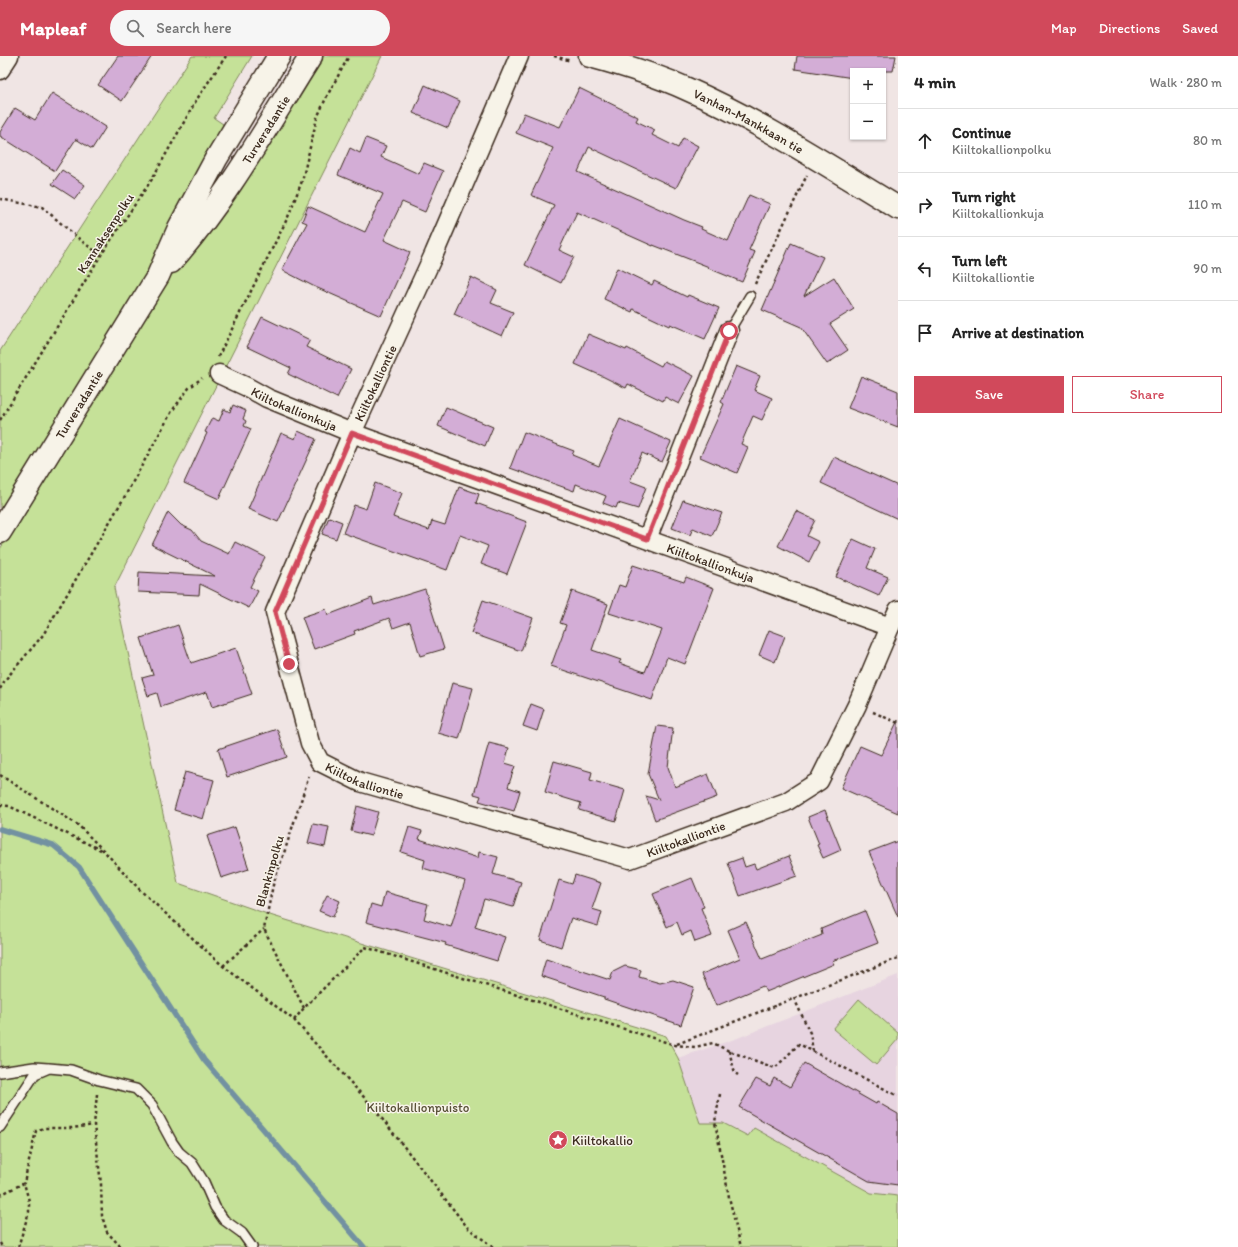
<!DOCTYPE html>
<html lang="en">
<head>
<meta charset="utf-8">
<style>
  body { margin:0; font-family:Itim,sans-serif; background:#f6f6f6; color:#222 }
  .controls { position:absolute; right:12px; top:12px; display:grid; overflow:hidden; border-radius:0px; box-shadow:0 1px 3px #0004 }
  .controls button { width:36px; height:36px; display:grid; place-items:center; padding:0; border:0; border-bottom:1px solid #e0e0e0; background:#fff; color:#222; font:20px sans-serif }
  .stop { position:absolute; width:12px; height:12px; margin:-9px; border:3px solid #d1495b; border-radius:50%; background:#fff }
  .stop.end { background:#d1495b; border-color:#fff; box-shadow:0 1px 4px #0008 }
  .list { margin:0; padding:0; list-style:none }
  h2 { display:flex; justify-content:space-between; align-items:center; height:52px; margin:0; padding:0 16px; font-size:17px }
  h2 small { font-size:13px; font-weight:400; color:#767676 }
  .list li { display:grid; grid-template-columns:26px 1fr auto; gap:12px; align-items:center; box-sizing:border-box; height:64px; padding:0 16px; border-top:1px solid #e0e0e0 }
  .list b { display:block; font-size:15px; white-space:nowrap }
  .list p { margin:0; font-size:13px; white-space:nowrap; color:#767676 }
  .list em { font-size:13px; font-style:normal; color:#767676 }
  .actions { display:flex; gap:8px; padding:12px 16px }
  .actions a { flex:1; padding:9px 0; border:1px solid #d1495b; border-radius:0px; text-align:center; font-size:14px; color:#d1495b }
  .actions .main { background:#d1495b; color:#fff }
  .icon { flex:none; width:22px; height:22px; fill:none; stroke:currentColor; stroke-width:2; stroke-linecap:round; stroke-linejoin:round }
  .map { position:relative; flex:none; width:898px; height:1191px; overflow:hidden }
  header { display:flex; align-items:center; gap:24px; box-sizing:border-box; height:56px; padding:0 20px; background:#d1495b; color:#fff }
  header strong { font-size:19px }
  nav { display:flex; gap:22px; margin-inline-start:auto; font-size:14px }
  .search { width:280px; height:36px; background:#f6f6f6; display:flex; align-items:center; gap:10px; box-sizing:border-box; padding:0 14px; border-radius:22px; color:#767676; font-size:15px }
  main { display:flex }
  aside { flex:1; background:#fff }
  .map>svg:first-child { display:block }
  .built { fill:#e7d4e0 }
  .green { fill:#c5e198; stroke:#80865b }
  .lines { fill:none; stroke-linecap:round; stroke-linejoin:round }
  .stream { stroke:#7291a1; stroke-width:5.5 }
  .building { fill:#d3add6; stroke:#3b2a1e }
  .service-casing { stroke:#3b2a1e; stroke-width:12 }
  .minor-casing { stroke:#3b2a1e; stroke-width:21 }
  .secondary-casing { stroke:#3b2a1e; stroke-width:25 }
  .path { stroke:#3b2a1e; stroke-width:2.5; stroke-dasharray:3 3; stroke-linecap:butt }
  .service { stroke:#f7f3e8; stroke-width:9 }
  .minor { stroke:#f7f3e8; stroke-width:18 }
  .secondary { stroke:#f7f3e8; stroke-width:22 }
  .route { stroke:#d1495b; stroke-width:5 }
  .labels { text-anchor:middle; stroke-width:3; stroke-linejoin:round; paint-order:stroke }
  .street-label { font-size:13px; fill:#3b2a1e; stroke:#f7f3e8 }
  .park-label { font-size:13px; fill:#574f36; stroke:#f7f3e8 }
  .poi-label { font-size:13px; fill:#3b2a1e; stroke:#f7f3e8; text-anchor:start }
</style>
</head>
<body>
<header>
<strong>Mapleaf</strong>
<div class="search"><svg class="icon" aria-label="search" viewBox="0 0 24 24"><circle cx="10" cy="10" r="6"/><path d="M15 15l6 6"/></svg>Search here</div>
<nav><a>Map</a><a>Directions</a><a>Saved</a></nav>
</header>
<main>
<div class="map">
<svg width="898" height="1191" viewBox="0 0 898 1191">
  <rect width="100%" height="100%" fill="#f0e5e4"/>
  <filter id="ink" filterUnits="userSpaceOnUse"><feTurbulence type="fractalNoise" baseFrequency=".025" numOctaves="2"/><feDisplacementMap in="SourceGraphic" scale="8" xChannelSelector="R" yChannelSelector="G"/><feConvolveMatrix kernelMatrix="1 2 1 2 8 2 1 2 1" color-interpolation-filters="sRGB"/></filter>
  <g filter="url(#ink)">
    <!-- built -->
    <path class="built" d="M 898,919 L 898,1140 L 871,1137 L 754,1072 L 748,1080 L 723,1067 L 700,1067 L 678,1002 L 735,983 Z"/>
    <!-- green -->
    <path class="green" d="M 192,0 L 252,0 L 214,62 L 223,68 L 212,100 L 168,184 L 0,461 L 0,295 Z
      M 317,0 L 382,0 L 114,532 L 178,827 L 273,860 L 666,980 L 678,1002 L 700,1067 L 723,1067 L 748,1080 L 754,1072 L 871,1137 L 898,1140 L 898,1191 L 0,1191 L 0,493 L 174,215 Z
      M 859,943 L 898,977 L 898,983 L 876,1009 L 833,973 Z"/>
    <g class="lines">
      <!-- stream -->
      <path class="stream" d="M 0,773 L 53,789 L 79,811 L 204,1004 L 364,1191"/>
    </g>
    <!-- building -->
    <path class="building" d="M 118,0 L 152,0 L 122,45 L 98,29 Z
      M 797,0 L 896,0 L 893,15 L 853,15 L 853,22 L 795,13 Z
      M 425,29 L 460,45 L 448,72 L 413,57 Z
      M 579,32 L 638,61 L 636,65 L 655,74 L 652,79 L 678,92 L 683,82 L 698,90 L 676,132 L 589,91 L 578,116 L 684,164 L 702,171 L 701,173 L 728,185 L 749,139 L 770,148 L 749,194 L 755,196 L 742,226 L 708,212 L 709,211 L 653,189 L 653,190 L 577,156 L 559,194 L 574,201 L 561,227 L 525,209 L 554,149 L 531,139 L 553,92 L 516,77 L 524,57 L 560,71 Z
      M 52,37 L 106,71 L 92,93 L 76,83 L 55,115 L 0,80 L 0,76 L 15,52 L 35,64 Z
      M 366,82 L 386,90 L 381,101 L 419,118 L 424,107 L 443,115 L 425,156 L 402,146 L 384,184 L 410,196 L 381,260 L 313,230 L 282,214 L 307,167 L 302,165 L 308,150 L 365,176 L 383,138 L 338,119 L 350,92 L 360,97 Z
      M 62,114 L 85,129 L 75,143 L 52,128 Z
      M 791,187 L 823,201 L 804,240 L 834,221 L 854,253 L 830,268 L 848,294 L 827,308 L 801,271 L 762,254 Z
      M 617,212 L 652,229 L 654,225 L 687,241 L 688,239 L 719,252 L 705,283 L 670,268 L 669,270 L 633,253 L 632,256 L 604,243 Z
      M 471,221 L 497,234 L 491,247 L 513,256 L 502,280 L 454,258 Z
      M 262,261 L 310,284 L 306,291 L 351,313 L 337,342 L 288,318 L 291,312 L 247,291 Z
      M 588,278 L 626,294 L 627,292 L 661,310 L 664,305 L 694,320 L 679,348 L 665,341 L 663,345 L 628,328 L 626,332 L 604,321 L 575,308 Z
      M 736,310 L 760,320 L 754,334 L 772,342 L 762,364 L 753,360 L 741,388 L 748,391 L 737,417 L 700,401 L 724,348 L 721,346 Z
      M 861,320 L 898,335 L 898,371 L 848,352 Z
      M 233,349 L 246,355 L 243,363 L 246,365 L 244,370 L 251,373 L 219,443 L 184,427 L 207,377 L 205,376 L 212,362 L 219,365 L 224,353 L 230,356 Z
      M 446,351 L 493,371 L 485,390 L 438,370 Z
      M 620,363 L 671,386 L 662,406 L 642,397 L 630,425 L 646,431 L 638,453 L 618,447 L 616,452 L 603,447 L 606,440 L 576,428 L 574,435 L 510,412 L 524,376 L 574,395 L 572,399 L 599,410 Z
      M 298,375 L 316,383 L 278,466 L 248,453 L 281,377 L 295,383 Z
      M 834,401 L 898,430 L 898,463 L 821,427 Z
      M 375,427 L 402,437 L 393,461 L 429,474 L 432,465 L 445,469 L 459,431 L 479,438 L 476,447 L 527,466 L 507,518 L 481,508 L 488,490 L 460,479 L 447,514 L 343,477 L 354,449 L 366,453 Z
      M 683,444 L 722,457 L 712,480 L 693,472 L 690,479 L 672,472 Z
      M 796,455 L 815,464 L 807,480 L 819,486 L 809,506 L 778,490 Z
      M 168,456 L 181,469 L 192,474 L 201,485 L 229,498 L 235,486 L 265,501 L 250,531 L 258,535 L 249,552 L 200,528 L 199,539 L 138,536 L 139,516 L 215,520 L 152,489 Z
      M 329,461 L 342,466 L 336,483 L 322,478 Z
      M 853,483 L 875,493 L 867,512 L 888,521 L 879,540 L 836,521 Z
      M 633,509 L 684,526 L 686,521 L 714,532 L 685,608 L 667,601 L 652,644 L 551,610 L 566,569 L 560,567 L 572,535 L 608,548 L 592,594 L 621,604 L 619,607 L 645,616 L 662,574 L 609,557 L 619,529 L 625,531 Z
      M 425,533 L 444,593 L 420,600 L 410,566 L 393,572 L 389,562 L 354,575 L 355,578 L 314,593 L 302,561 L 326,553 L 328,559 L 372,542 L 374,549 Z
      M 483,544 L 533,562 L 521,595 L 471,577 Z
      M 178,569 L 191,607 L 236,592 L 252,638 L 212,651 L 207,636 L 161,651 L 157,637 L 148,640 L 142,622 L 153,619 L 141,582 Z
      M 769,574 L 785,580 L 775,606 L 759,599 Z
      M 452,627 L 473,632 L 459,683 L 438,677 Z
      M 531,648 L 544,653 L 537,675 L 523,670 Z
      M 898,664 L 898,757 L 841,732 L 860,690 L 881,699 Z
      M 657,670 L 673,672 L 668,711 L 675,731 L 708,718 L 717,741 L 655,764 L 646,740 L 659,744 L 648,718 Z
      M 277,673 L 287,701 L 227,721 L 218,693 Z
      M 489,687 L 509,692 L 505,707 L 515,710 L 508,731 L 520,735 L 514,755 L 479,745 L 481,740 L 474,738 Z
      M 554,705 L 592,716 L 590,724 L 625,734 L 616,765 L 579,754 L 581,747 L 545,736 Z
      M 185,716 L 214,724 L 203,763 L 174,754 Z
      M 357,750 L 378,756 L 371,780 L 351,775 Z
      M 825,754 L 841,794 L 823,802 L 817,789 L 819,788 L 808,761 Z
      M 313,768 L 329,771 L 325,791 L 308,787 Z
      M 235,771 L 249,813 L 221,822 L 207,780 Z
      M 409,771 L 422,775 L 419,783 L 478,802 L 479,796 L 498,801 L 493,818 L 521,826 L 513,851 L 484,843 L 475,871 L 505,881 L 497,905 L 445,889 L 446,887 L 366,866 L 371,848 L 381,851 L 385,836 L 428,848 L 424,863 L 451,871 L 465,825 L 423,812 L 425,804 L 401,796 Z
      M 898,785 L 898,861 L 869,796 Z
      M 789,800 L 797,820 L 740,840 L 728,807 L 742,802 L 745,811 L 754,808 L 756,813 Z
      M 575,819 L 601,827 L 592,853 L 602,856 L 598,870 L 571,862 L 561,891 L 540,884 L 559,824 L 572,828 Z
      M 692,822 L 704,851 L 701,852 L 712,880 L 695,886 L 691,875 L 682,879 L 677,866 L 667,871 L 653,838 Z
      M 327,839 L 340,845 L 333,861 L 319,855 Z
      M 865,855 L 878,887 L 832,905 L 834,908 L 766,936 L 763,930 L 716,950 L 702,918 L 740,902 L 728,874 L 746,866 L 762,903 L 822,879 L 821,873 Z
      M 546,903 L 610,924 L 613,916 L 625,910 L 641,914 L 639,921 L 660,927 L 673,924 L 694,931 L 681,969 L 604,943 L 604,941 L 541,920 Z
      M 804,1007 L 876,1048 L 877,1046 L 898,1058 L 898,1129 L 869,1125 L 739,1051 L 756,1023 L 770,1030 L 774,1022 L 790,1031 Z"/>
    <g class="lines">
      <!-- service casing -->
      <g class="service-casing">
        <path id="service" d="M 729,275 L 750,240
          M 0,1016 L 34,1011 L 48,1012
          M 0,1071 L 35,1018 L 49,1012 L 71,1014 L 99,1024 L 136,1033 L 152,1049 L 172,1086 L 179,1096 L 192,1107 L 204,1126 L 215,1151 L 224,1164 L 242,1177 L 252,1191"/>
      </g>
      <!-- minor casing -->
      <g class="minor-casing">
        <g id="minor">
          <path id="s1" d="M 519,0 L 434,198 L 352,377 L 275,556 L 310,687 L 320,706 L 360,726 L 630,803 L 786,746 L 819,725 L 857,649 L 890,571 L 898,554"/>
          <path d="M 0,14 L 9,0"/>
          <path id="s2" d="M 219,318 L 247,331 L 267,342 L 352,377 L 890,571"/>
          <path d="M 647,483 L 729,275"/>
        </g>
      </g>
      <!-- secondary casing -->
      <g class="secondary-casing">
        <g id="secondary">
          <path id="s3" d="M 590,0 C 623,9 656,19 687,33 C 760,65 830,111 898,152"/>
          <path id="s4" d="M 171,206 C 226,144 267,70 311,0"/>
          <path id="s5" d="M 0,476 L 158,220 L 179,172 L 216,103 L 279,0"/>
        </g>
      </g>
      <!-- path -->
      <path class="path" d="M 554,0 L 571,5
        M 0,143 L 42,151 L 84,187 L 101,199
        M 755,228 L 807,119
        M 218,301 L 288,161 L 302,125 L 317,62 L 327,40 L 349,0
        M 0,364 L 101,199 L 152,123 L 197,43 L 226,0
        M 0,633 L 5,624 L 43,579 L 125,440 L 172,355 L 189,332 L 202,322
        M 873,656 L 898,667
        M 0,719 L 78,769 L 105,796 L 140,834 L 223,910 L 294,964 L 372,1050 L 468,1172 L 493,1191
        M 0,749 L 9,750 L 103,795
        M 223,910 L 264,873
        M 794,942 L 810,977 L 813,995
        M 304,952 L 264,873 L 273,829 L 285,794 L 309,720
        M 294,964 L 304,952 L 365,891 L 675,989 L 695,991 L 713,987 L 729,995 L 775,1012 L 799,988 L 898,1040
        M 677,988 L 898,902
        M 729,995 L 735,1017 L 738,1019
        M 97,1038 L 94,1069 L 101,1128 L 102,1160 L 107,1176 L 121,1191
        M 720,1038 L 715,1066 L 729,1141 L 741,1191
        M 0,1139 L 24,1127 L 36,1075 L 44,1072 L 72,1072 L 94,1069
        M 0,1187 L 2,1191
        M 18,1191 L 29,1156 L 29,1145 L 24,1127"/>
      <!-- service -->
      <use href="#service" class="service"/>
      <!-- minor -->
      <use href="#minor" class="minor"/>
      <!-- secondary -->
      <use href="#secondary" class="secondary"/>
    </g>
  </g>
  <g class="lines" filter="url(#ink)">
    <!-- route -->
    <path class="route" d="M 289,608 L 275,556 L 352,377 L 647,483 L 729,275"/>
  </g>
  <!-- icons -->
  <defs>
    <g id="sight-disc" transform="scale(1)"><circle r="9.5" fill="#d1495b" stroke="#f7f3e8"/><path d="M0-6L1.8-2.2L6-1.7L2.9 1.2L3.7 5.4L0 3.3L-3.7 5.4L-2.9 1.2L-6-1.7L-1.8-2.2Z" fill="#fff"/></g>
  </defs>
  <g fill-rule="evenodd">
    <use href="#sight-disc" x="558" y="1084"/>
  </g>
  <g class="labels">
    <!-- street labels -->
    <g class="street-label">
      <text dy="5" stroke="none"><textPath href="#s3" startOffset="172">Vanhan-Mankkaan tie</textPath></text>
      <text dy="5" stroke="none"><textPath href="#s4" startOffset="163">Turveradantie</textPath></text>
      <text transform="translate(105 177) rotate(-57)" y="5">Kannaksenpolku</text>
      <text transform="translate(375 327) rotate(-65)" y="5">Kiiltokalliontie</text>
      <text dy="5" stroke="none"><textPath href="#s5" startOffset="150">Turveradantie</textPath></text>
      <text dy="5" stroke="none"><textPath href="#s2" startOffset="83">Kiiltokallionkuja</textPath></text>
      <text dy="5" stroke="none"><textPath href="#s2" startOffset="527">Kiiltokallionkuja</textPath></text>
      <text dy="5" stroke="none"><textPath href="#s1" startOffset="813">Kiiltokalliontie</textPath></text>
      <text dy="5" stroke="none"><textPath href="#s1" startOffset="1149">Kiiltokalliontie</textPath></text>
      <text transform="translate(269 815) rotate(-74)" y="5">Blankinpolku</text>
    </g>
    <!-- park labels -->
    <g class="park-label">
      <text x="418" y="1056">Kiiltokallionpuisto</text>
    </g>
    <!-- poi labels -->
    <g class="poi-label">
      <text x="572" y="1089">Kiiltokallio</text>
    </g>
  </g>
</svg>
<div class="controls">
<button>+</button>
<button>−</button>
</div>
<div class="stop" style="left:729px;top:275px"></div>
<div class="stop end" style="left:289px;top:608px"></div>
</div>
<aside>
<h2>4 min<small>Walk · 280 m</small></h2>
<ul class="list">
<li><svg class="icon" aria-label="ahead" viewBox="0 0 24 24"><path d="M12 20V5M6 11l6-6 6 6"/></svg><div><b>Continue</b><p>Kiiltokallionpolku</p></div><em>80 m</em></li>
<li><svg class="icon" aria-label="right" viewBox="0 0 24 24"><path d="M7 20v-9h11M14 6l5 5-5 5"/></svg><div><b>Turn right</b><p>Kiiltokallionkuja</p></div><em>110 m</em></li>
<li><svg class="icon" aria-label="left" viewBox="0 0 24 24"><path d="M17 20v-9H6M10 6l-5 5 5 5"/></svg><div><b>Turn left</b><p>Kiiltokalliontie</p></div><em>90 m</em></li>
<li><svg class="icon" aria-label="arrive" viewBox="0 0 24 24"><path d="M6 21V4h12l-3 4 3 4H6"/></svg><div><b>Arrive at destination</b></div></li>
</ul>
<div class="actions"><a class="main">Save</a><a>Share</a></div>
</aside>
</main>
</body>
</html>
